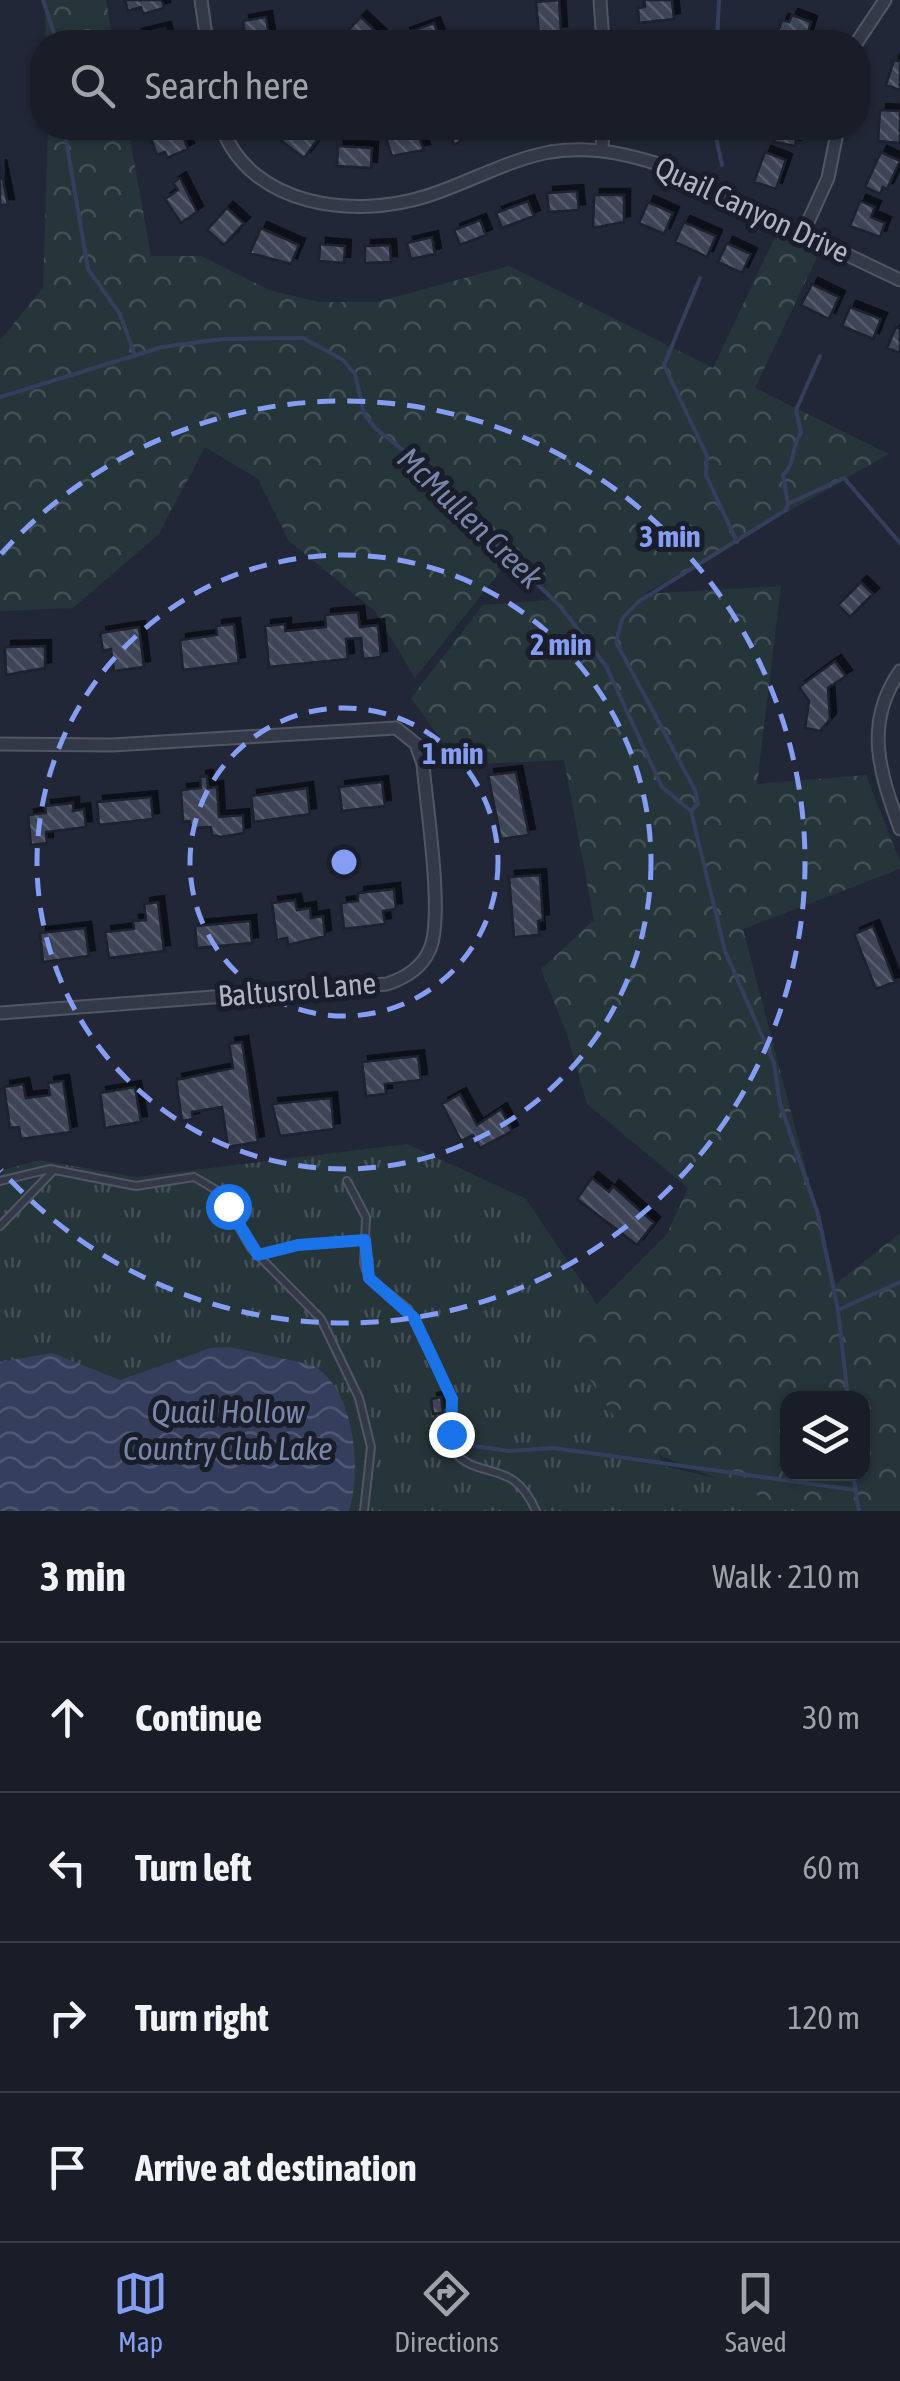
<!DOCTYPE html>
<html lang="en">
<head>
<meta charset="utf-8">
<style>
  body { margin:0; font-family:"Asap Condensed",sans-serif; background:#222630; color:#f1f3f6 }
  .controls { position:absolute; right:30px; bottom:30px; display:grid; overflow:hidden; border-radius:20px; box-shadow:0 2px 8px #0004 }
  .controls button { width:90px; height:90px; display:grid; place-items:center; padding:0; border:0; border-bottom:2px solid #373b45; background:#191d28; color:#f1f3f6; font:50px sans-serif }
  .stop { position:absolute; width:30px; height:30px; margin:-22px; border:8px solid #1a73e8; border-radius:50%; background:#fff }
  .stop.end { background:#1a73e8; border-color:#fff; box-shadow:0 2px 10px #0008 }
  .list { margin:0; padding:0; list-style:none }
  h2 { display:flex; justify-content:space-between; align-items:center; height:130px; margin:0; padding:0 40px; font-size:42px }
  h2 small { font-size:32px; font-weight:400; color:#9fa2a8 }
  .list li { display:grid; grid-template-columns:65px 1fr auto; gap:30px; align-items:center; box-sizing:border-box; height:150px; padding:0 40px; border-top:2px solid #373b45 }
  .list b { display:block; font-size:38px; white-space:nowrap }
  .list em { font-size:32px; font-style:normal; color:#9fa2a8 }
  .icon { flex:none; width:55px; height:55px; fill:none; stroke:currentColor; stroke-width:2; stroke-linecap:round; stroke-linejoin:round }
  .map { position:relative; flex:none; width:900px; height:1511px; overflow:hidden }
  .search { position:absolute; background:#191d28; box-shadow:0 2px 8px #0004; left:30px; right:30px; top:30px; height:110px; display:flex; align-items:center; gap:25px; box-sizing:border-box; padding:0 35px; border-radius:40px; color:#9fa2a8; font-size:38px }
  .sheet { height:730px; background:#191d28 }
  nav { display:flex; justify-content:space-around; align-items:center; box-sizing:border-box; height:140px; border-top:2px solid #373b45; background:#191d28; font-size:28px; color:#9fa2a8 }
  nav a { display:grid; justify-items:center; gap:5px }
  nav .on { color:#859df2 }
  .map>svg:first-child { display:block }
  .grass { fill:url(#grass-tufts) }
  .forest { fill:url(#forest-crowns); fill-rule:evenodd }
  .water { fill:url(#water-waves) }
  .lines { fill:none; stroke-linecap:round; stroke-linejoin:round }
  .stream { stroke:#353f5d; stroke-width:4 }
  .building { fill:url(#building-back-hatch); stroke:#1c202d; stroke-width:2.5; filter:url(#shadow) }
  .service-casing { stroke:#525664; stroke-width:10 }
  .minor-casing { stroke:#525664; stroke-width:15 }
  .service { stroke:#343947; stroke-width:6 }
  .minor { stroke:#343947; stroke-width:11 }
  .route { stroke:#1a73e8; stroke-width:12 }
  .ring { fill:none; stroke:#859df2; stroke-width:5; stroke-dasharray:18 12 }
  .labels { text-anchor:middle; stroke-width:10; stroke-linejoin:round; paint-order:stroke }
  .street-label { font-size:30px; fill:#afb3c3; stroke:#1a1e2b }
  .water-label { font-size:32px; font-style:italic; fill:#7886aa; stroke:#1a1e2b }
  .centre { fill:#859df2; stroke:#1a1e2b; stroke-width:5 }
  .ring-label { font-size:30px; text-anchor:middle; font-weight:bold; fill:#859df2; stroke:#1a1e2b; stroke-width:10; stroke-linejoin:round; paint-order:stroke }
</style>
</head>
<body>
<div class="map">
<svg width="900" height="1511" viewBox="0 0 900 1511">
  <defs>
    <pattern id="grass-tufts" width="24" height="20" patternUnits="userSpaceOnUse" patternTransform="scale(2.5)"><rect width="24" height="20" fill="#26353a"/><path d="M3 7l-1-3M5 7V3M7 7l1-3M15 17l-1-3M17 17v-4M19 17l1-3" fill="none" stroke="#435055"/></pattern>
    <pattern id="forest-crowns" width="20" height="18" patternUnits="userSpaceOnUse" patternTransform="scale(2.5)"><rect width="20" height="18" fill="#26353a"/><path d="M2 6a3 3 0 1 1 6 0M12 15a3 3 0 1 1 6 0" fill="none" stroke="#435055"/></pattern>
    <pattern id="water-waves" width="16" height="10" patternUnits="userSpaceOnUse" patternTransform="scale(2.5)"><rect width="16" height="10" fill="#353f5d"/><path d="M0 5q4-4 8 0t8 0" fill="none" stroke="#505873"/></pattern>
    <pattern id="building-back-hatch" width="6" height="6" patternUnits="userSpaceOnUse" patternTransform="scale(2.5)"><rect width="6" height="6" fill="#3d4456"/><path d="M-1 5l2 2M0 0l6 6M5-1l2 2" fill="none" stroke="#565d6d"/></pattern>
    <filter id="shadow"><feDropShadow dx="6" dy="-6" stdDeviation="0" flood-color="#0009"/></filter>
  </defs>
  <rect width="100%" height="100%" fill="#212736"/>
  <!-- grass -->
  <path class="grass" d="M 407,1144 L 526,1199 L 601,1311 L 663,1466 L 858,1511 L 0,1511 L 0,1171 L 39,1160 L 136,1177 Z"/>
  <!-- forest -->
  <path class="forest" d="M 45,0 L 106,0 L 113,42 L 46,42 Z
    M 48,128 L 128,128 L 151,256 L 201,256 L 269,290 L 318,302 L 377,302 L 509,266 L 713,368 L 776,235 L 818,255 L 755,388 L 889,454 L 644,594 L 781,586 L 757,784 L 866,775 L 900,862 L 900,869 L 743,929 L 836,1284 L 900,1233 L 900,1511 L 797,1511 L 632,1444 L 563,1338 L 667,1234 L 688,1188 L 587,1104 L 567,1034 L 541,969 L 594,920 L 564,760 L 459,765 L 411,698 L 483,605 L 550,600 L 511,558 L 415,678 L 375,611 L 289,541 L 258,479 L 205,447 L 159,534 L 73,608 L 0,611 L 0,340 L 43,288 ZM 862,1398 L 862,1474 L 788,1474 L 788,1398 Z"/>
  <!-- water -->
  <path class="water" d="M 229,1347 L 312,1365 C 355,1388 362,1469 349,1511 L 0,1511 L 0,1362 L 52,1353 L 120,1380 L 211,1348 Z"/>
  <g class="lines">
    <!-- stream -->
    <path class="stream" d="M 43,0 L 57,42
      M 717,42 L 719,0
      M 64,128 L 88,269 L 120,314 L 135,356
      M 714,128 L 722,165
      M 700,278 L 664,365 L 707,456 L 706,475 L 737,542
      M 0,397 L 162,347 L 223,339 L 303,338 L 343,360 L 355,374 L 364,414 L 376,429 L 425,467 L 444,494 L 560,606 L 606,666 L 662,787 L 691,811 L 725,951 L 774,1063 L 780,1104 L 818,1214 L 838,1310 L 848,1398
      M 788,504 L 783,475 C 796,463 791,446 801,433 L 796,410 L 820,356
      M 691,811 L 698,804 L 695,790 L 616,642 L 622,619 L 638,602 L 786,510 L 788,504 L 844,478 L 900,543
      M 838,1310 L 900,1282
      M 467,1445 L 509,1451 L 554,1448 L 856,1490
      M 853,1474 L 859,1511"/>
  </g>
  <!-- building -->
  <path class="building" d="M 125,0 L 162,0 L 164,8 L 143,14 L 141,7 L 128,11 Z
    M 559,0 L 561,32 L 539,34 L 536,2 Z
    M 644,0 L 672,0 L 674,19 L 639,23 L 638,8 L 645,7 Z
    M 792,15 L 811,22 L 805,42 L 782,42 L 784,38 L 777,35 L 782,20 L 789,22 Z
    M 266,17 L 270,42 L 246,42 L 243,21 Z
    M 361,17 L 384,39 L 380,42 L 352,42 L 344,34 Z
    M 434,23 L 441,42 L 407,42 L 404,34 Z
    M 165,28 L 168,42 L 138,42 L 136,35 Z
    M 894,60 L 900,61 L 900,90 L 886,85 Z
    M 880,110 L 900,111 L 900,143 L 878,141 Z
    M 180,128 L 188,149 L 167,158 L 165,152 L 157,155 L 151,139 Z
    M 288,128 L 304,131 L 311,128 L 321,135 L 304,158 L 279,139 Z
    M 409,128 L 416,128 L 424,150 L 392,156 L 385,136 Z
    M 433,128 L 472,128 L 474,133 L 454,145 L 449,131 L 436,136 Z
    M 777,128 L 798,128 L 795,146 L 774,142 Z
    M 338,146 L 372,148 L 371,168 L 337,166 Z
    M 765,152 L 786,160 L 776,189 L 754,182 Z
    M 881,152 L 900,161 L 887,189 L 883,187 L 880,194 L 865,187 Z
    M 0,165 L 8,205 L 0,205 Z
    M 180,178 L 197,212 L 181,223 L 165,199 L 178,190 L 173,183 Z
    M 577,191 L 579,210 L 549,212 L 547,193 Z
    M 594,195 L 624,195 L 624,222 L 593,228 Z
    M 528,201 L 534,216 L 502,228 L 496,213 Z
    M 860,201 L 875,207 L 871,217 L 885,223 L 880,237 L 850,226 Z
    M 648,202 L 673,213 L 664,234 L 639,223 Z
    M 227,208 L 244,223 L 224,245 L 207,230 Z
    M 480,220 L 486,235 L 460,245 L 454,230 Z
    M 684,222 L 716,236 L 707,257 L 675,242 Z
    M 261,228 L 299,245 L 291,264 L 250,253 Z
    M 432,237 L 435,254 L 411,259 L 407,243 Z
    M 727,243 L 751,254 L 742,273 L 718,262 Z
    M 320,244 L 345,246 L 344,263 L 319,261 Z
    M 390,245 L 391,262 L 365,263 L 365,246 Z
    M 812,284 L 839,297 L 829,319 L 801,305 Z
    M 850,307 L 881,319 L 873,339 L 842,326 Z
    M 896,327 L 900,329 L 900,353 L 887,348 Z
    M 861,582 L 873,594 L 850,617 L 838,605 Z
    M 358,612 L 360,627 L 378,625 L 381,657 L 363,659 L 361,638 L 346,639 L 348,659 L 269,667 L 265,626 L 285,624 L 285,631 L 326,627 L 325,615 Z
    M 234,624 L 239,663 L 183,670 L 180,640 L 217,635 L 216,626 Z
    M 139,627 L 144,667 L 114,671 L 111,649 L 103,651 L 100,633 Z
    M 45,646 L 45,668 L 6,675 L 5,647 Z
    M 835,661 L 846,676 L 828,688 L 830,719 L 820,731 L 805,728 L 809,701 L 799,687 Z
    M 516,772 L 529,835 L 501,839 L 488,775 Z
    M 207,776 L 208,788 L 217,787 L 219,817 L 243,815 L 244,833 L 221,837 L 212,835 L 211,827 L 191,828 L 190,821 L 183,822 L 181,790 L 201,788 L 200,777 Z
    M 382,782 L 385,806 L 342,811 L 339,787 Z
    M 307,788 L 310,814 L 254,822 L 251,796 Z
    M 151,797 L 153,819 L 99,825 L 97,802 Z
    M 73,803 L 73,811 L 84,809 L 86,827 L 46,832 L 47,843 L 31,845 L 28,815 L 46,813 L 45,806 Z
    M 540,875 L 543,920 L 538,921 L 539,935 L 514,937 L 509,877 Z
    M 394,889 L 396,909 L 383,911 L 385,924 L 344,929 L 341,903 L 358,901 L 358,893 Z
    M 295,900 L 297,910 L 310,908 L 311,918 L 323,916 L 325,936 L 288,945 L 287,938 L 277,940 L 272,903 Z
    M 158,902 L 164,951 L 109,958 L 105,932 L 134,929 L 133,921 L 146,920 L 144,904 Z
    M 250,921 L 252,943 L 197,948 L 195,926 Z
    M 873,926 L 895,982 L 876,989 L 854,934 Z
    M 85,928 L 89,956 L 43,962 L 40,933 Z
    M 242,1042 L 258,1142 L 228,1147 L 222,1107 L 192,1112 L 193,1119 L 182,1121 L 176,1080 L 233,1068 L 229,1044 Z
    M 418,1056 L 421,1080 L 385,1084 L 386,1094 L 366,1096 L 362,1062 Z
    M 63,1081 L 71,1132 L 21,1139 L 19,1127 L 10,1128 L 4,1087 L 23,1084 L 26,1098 L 50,1095 L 48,1083 Z
    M 135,1087 L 141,1122 L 105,1128 L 100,1093 Z
    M 460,1094 L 477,1125 L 501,1109 L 512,1131 L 480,1148 L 473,1135 L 461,1141 L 442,1104 Z
    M 331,1098 L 334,1129 L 280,1136 L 272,1104 Z
    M 592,1178 L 609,1192 L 613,1186 L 654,1223 L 637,1245 L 577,1199 Z
    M 441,1397 L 443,1413 L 433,1414 L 431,1399 Z"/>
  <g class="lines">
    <!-- service casing -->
    <g class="service-casing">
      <path id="service" d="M 0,1181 L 50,1169 L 136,1186 L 194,1177 L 218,1191 L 251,1248 L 321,1319 L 359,1398 L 371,1447 L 364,1511
        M 347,1181 L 366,1217 L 364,1264 L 369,1278 L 408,1309 L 452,1399 L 453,1451 C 480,1482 513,1457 536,1511
        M 0,1226 L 54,1170
        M 258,1255 L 298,1245 L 365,1240"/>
    </g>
    <!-- minor casing -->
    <g class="minor-casing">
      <path id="minor" d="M 201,0 L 207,42
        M 600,0 L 603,42
        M 857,42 L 885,0
        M 222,128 C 252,207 354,219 427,196 C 468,183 507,160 550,152 C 587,146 619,152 655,163 L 900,280
        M 602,150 L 603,128
        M 803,233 L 828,178 L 838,128
        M 900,671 C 863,724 880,773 900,829
        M 0,744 L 112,745 L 396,728 L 416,744 L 423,764 C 426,804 445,920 429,951 C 421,969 405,978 387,984 L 0,1013"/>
    </g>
    <!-- service -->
    <use href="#service" class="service"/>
    <!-- minor -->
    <use href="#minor" class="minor"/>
  </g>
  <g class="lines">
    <!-- route -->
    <path class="route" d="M 228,1206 L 258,1255 L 298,1245 L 365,1240 L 369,1278 L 414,1318 L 452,1399 L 451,1434"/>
  </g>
  <!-- distance rings -->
  <g class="ring">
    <circle cx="344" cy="862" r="154"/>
    <circle cx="344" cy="862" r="307"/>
    <path d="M1 554A461 461 0 1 1 1 1170"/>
  </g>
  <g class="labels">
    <!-- street labels -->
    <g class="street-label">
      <text transform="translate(752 210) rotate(25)" y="10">Quail Canyon Drive</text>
      <text transform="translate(297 990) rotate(-5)" y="10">Baltusrol Lane</text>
    </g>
    <!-- water labels -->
    <g class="water-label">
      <text transform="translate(470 518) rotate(44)" y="11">McMullen Creek</text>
      <text x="228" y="1423">Quail Hollow<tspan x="228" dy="37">Country Club Lake</tspan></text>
    </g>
  </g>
  <circle cx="344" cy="862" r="15" class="centre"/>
  <g class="ring-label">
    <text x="670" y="547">3 min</text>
    <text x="561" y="655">2 min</text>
    <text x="453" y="764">1 min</text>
  </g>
</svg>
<div class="controls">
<button><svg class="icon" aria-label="layers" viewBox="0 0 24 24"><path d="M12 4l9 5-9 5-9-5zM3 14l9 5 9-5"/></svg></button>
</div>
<div class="stop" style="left:228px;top:1206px"></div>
<div class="stop end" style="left:451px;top:1434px"></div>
<div class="search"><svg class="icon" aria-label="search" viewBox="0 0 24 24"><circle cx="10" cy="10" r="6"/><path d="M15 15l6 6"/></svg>Search here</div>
</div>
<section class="sheet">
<h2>3 min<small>Walk · 210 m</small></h2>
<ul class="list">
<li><svg class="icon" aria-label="ahead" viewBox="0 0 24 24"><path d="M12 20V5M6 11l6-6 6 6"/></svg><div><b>Continue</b></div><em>30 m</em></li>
<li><svg class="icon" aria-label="left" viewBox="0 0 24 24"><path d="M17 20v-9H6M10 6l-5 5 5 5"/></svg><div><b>Turn left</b></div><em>60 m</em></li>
<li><svg class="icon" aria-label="right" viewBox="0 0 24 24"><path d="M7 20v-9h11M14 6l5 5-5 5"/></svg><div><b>Turn right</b></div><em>120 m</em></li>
<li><svg class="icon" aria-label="arrive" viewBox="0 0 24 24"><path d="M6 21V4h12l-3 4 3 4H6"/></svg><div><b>Arrive at destination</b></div></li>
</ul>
</section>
<nav>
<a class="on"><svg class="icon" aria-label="map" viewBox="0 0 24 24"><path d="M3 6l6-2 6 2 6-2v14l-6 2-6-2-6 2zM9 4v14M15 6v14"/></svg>Map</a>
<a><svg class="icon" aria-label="directions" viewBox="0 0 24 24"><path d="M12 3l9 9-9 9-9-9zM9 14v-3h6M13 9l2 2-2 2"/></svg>Directions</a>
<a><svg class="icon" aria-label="saved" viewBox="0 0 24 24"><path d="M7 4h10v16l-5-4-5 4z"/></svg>Saved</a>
</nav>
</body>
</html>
